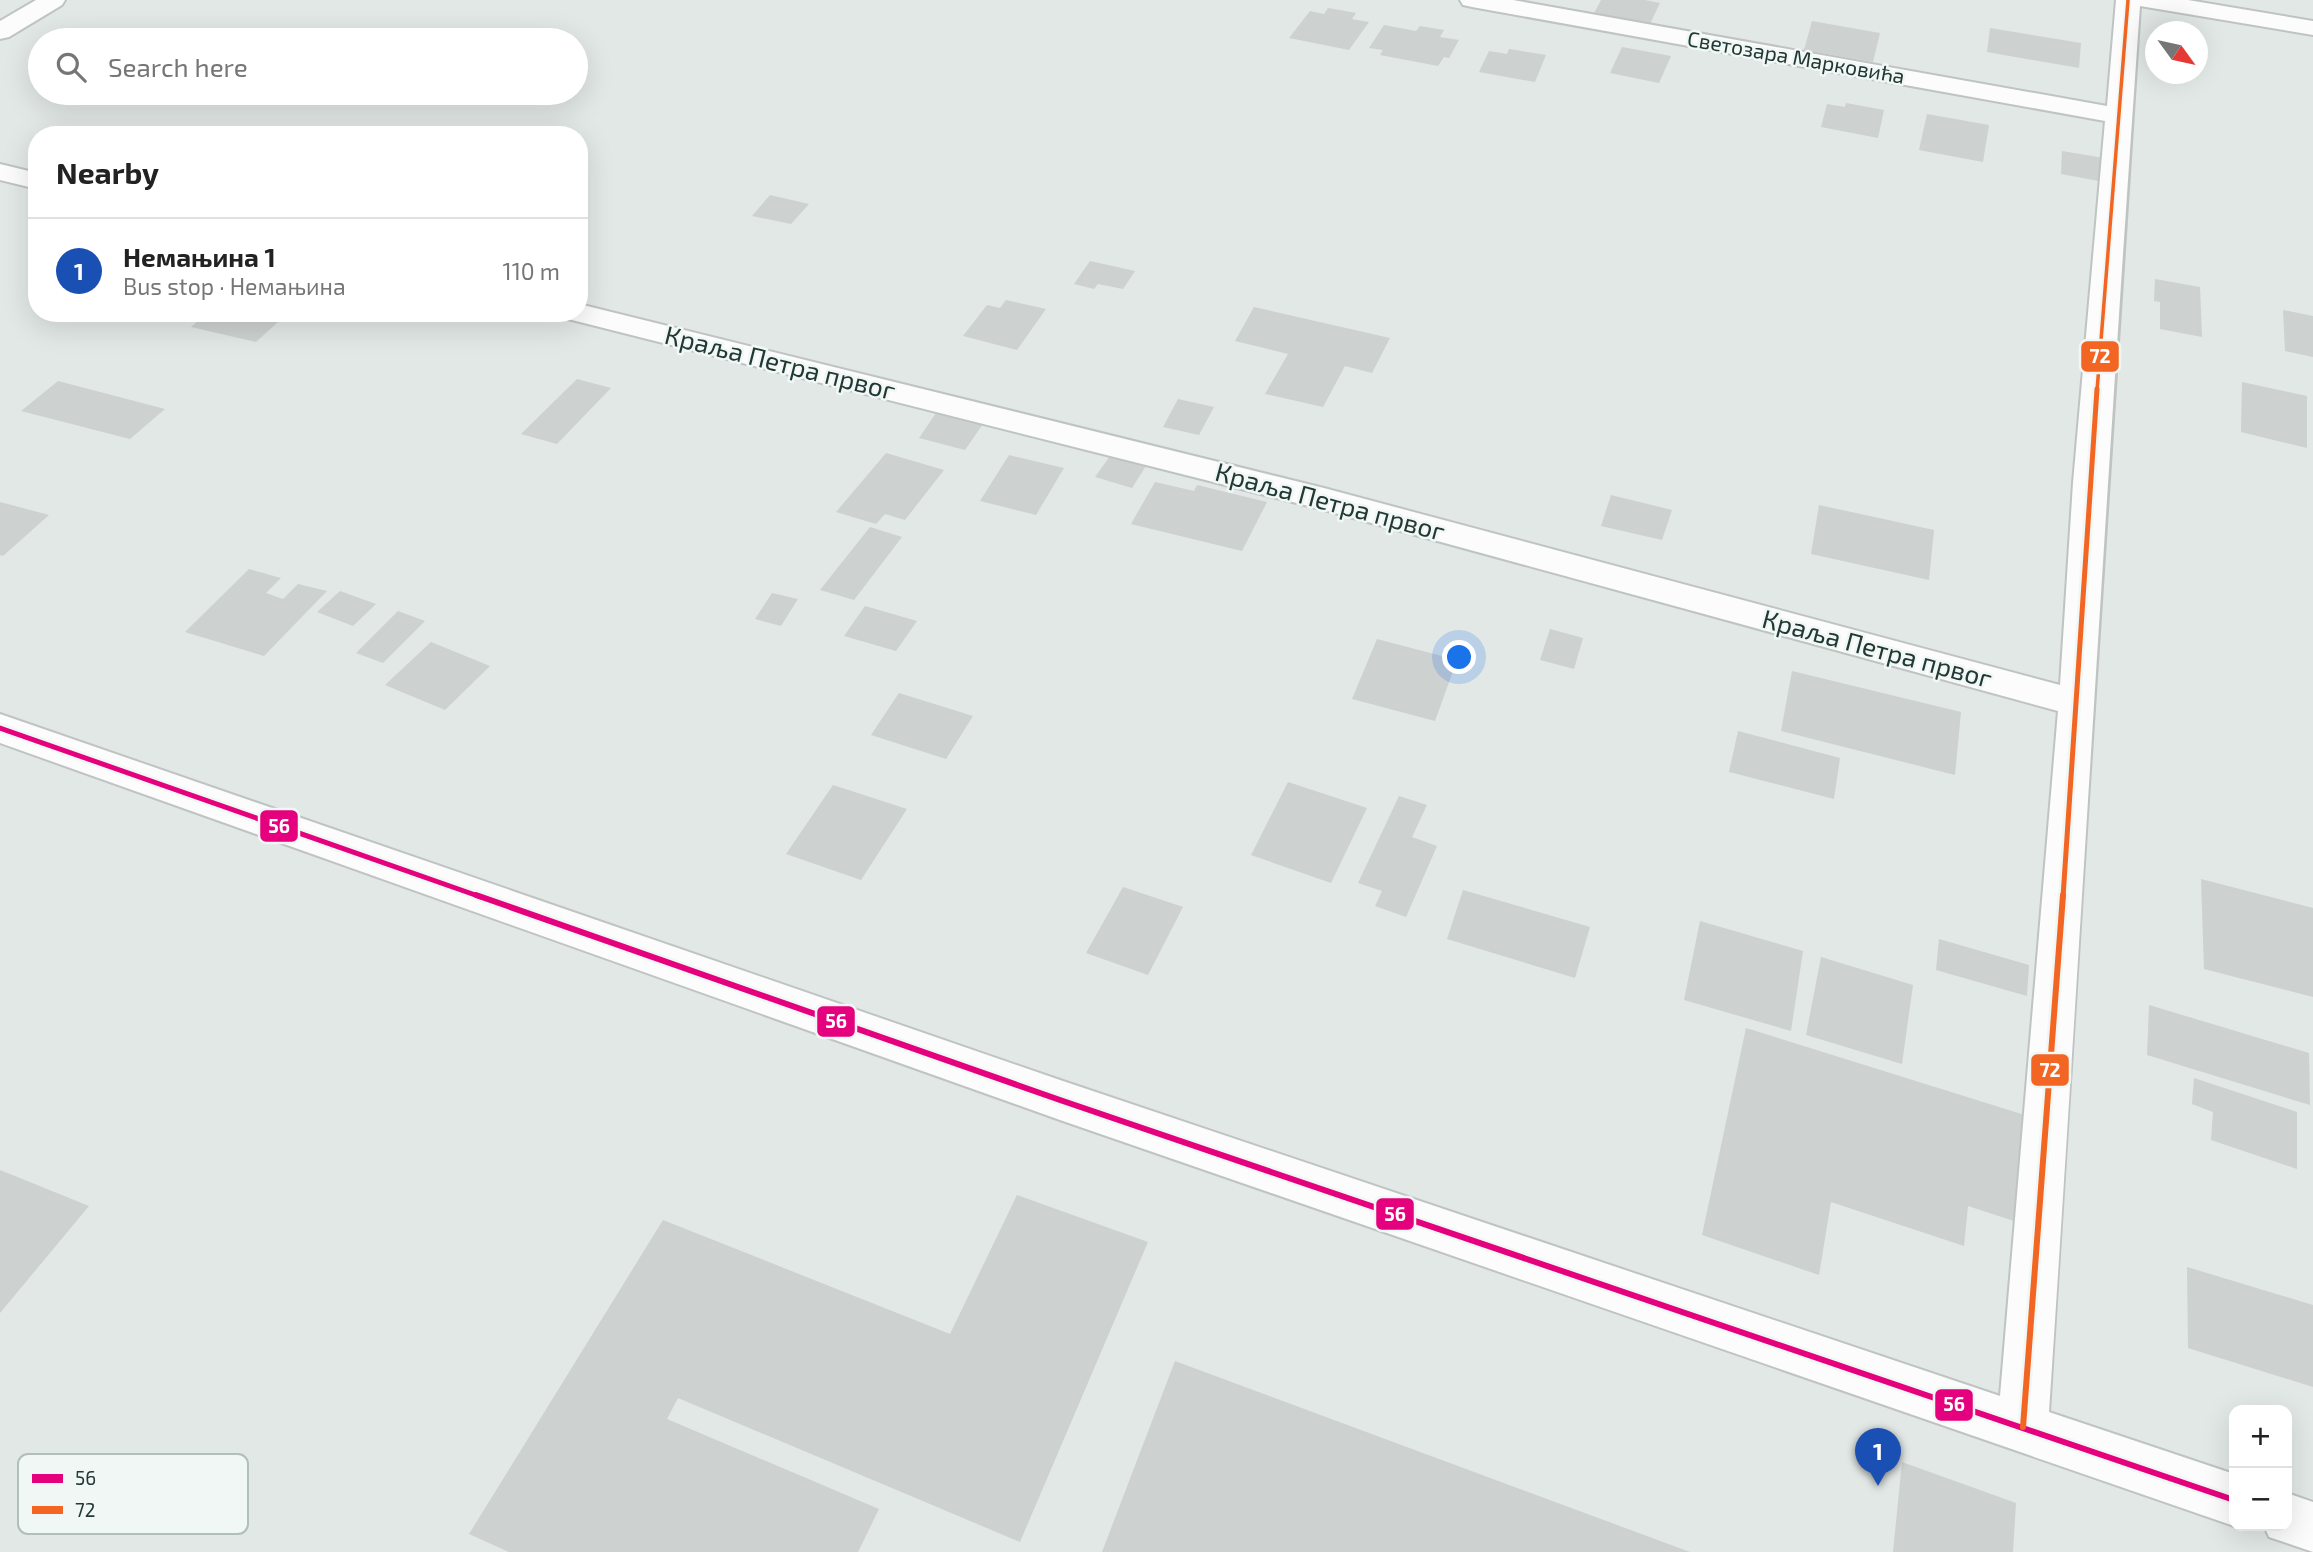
<!DOCTYPE html>
<html lang="en">
<head>
<meta charset="utf-8">
<style>
  body { margin:0; font-family:"Exo 2",sans-serif; background:#f6f6f6; color:#222 }
  .controls { position:absolute; right:21px; bottom:21px; display:grid; overflow:hidden; border-radius:14px; box-shadow:0 7px 28px #0002 }
  .controls button { width:63px; height:63px; display:grid; place-items:center; padding:0; border:0; border-bottom:2px solid #e0e0e0; background:#fff; color:#222; font:35px sans-serif }
  .compass { position:absolute; left:2145px; top:21px; width:63px; height:63px; border-radius:50%; background:#fff; box-shadow:0 7px 28px #0002; rotate:123deg }
  .you { position:absolute; left:1460px; top:658px; width:24px; height:24px; margin:-18px; border:5px solid #fff; border-radius:50%; background:#1a73e8; box-shadow:0 0 0 10px #1a73e833 }
  .badge { display:grid; place-items:center; width:46px; height:46px; border-radius:50%; background:#db2777; color:#fff; font-size:23px; font-weight:700 }
  .pin { position:absolute; translate:-50% -58px; filter:drop-shadow(0 2px 4px #0008) }
  .pin::after { content:''; position:absolute; top:37px; width:24px; height:21px; background:inherit; clip-path:polygon(0 0,100% 0,50% 100%) }
  .list { margin:0; padding:0; list-style:none }
  h2 { display:flex; justify-content:space-between; align-items:center; height:91px; margin:0; padding:0 28px; font-size:30px }
  h2 small { font-size:23px; font-weight:400; color:#767676 }
  .list li { display:grid; grid-template-columns:46px 1fr auto; gap:21px; align-items:center; box-sizing:border-box; height:105px; padding:0 28px; border-top:2px solid #e0e0e0 }
  .list b { display:block; font-size:26px; white-space:nowrap }
  .list p { margin:0; font-size:23px; white-space:nowrap; color:#767676 }
  .list em { font-size:23px; font-style:normal; color:#767676 }
  .icon { flex:none; width:38px; height:38px; fill:none; stroke:currentColor; stroke-width:2; stroke-linecap:round; stroke-linejoin:round }
  .map { position:relative; flex:none; width:2313px; height:1552px; overflow:hidden }
  .search { position:absolute; background:#fff; box-shadow:0 7px 28px #0002; left:28px; top:28px; width:560px; height:77px; display:flex; align-items:center; gap:18px; box-sizing:border-box; padding:0 24px; border-radius:38px; color:#767676; font-size:26px }
  .panel { position:absolute; background:#fff; box-shadow:0 7px 28px #0002; left:28px; top:126px; width:560px; height:196px; border-radius:28px }
  .map>svg:first-child { display:block }
  .building { fill:#cdd1d0 }
  .lines { fill:none; stroke-linecap:round; stroke-linejoin:round }
  .minor-casing { stroke:#bfc4c3; stroke-width:4 }
  .minor { fill:#fbfcfb; fill-rule:evenodd }
  .bus-1-far1-casing { stroke:#f0f7f4; stroke-width:10 }
  .bus-1-casing { stroke:#f0f7f4; stroke-width:11 }
  .bus-2-far2-casing { stroke:#f0f7f4; stroke-width:7 }
  .bus-2-far1-casing { stroke:#f0f7f4; stroke-width:10 }
  .bus-2-casing { stroke:#f0f7f4; stroke-width:11 }
  .bus-1-far1 { stroke:#e5007d; stroke-width:5 }
  .bus-1 { stroke:#e5007d; stroke-width:6 }
  .bus-2-far2 { stroke:#f26522; stroke-width:3.5 }
  .bus-2-far1 { stroke:#f26522; stroke-width:5 }
  .bus-2 { stroke:#f26522; stroke-width:6 }
  .labels { text-anchor:middle; stroke-width:5; stroke-linejoin:round; paint-order:stroke }
  .far-street-label { font-size:21px; fill:#223835; stroke:#f0f7f4 }
  .street-label { font-size:26px; fill:#223835; stroke:#f0f7f4 }
  .key { fill:#f0f7f4; stroke:#b2bebb; stroke-width:2 }
  .key-label { font-size:19px; fill:#223835 }
  .line-badge { stroke:#f0f7f4; stroke-width:2.5 }
  .badge-label { font-size:19px; text-anchor:middle; font-weight:bold; fill:#fff }
</style>
</head>
<body>
<div class="map">
<svg width="2313" height="1552" viewBox="0 0 2313 1552">
  <rect width="100%" height="100%" fill="#e2e8e6"/>
  <!-- building -->
  <path class="building" d="M 1601,0 L 1645,0 L 1660,3 L 1648,28 L 1592,17 Z
    M 1328,8 L 1356,13 L 1352,19 L 1369,22 L 1349,50 L 1289,38 L 1310,11 L 1324,14 Z
    M 1812,21 L 1880,33 L 1873,62 L 1804,50 Z
    M 1384,25 L 1416,31 L 1420,26 L 1444,30 L 1440,37 L 1459,40 L 1449,58 L 1444,57 L 1438,66 L 1380,55 L 1383,50 L 1369,48 Z
    M 1990,28 L 2081,43 L 2079,68 L 1987,52 Z
    M 1622,47 L 1671,56 L 1659,83 L 1610,73 Z
    M 1509,49 L 1546,55 L 1535,82 L 1479,72 L 1489,51 L 1507,54 Z
    M 1846,103 L 1884,110 L 1878,138 L 1821,127 L 1827,104 L 1845,107 Z
    M 1927,114 L 1989,125 L 1983,162 L 1919,150 Z
    M 2062,151 L 2104,158 L 2104,182 L 2061,174 Z
    M 770,195 L 809,204 L 791,224 L 752,216 Z
    M 1090,261 L 1135,271 L 1123,289 L 1098,284 L 1094,289 L 1074,284 Z
    M 2155,279 L 2200,287 L 2202,337 L 2160,329 L 2160,302 L 2154,301 Z
    M 1006,300 L 1046,309 L 1017,350 L 963,336 L 987,305 L 1000,308 Z
    M 1254,307 L 1390,338 L 1372,373 L 1345,366 L 1323,407 L 1265,394 L 1288,354 L 1235,341 Z
    M 2283,310 L 2313,316 L 2313,357 L 2285,351 Z
    M 207,313 L 288,313 L 256,342 L 191,327 Z
    M 577,379 L 611,388 L 557,444 L 521,434 Z
    M 58,381 L 165,409 L 130,439 L 21,411 Z
    M 2242,382 L 2307,396 L 2307,448 L 2241,432 Z
    M 1178,399 L 1214,407 L 1199,435 L 1163,427 Z
    M 938,410 L 985,421 L 965,450 L 919,438 Z
    M 886,453 L 944,470 L 905,520 L 885,514 L 876,524 L 836,512 Z
    M 1009,455 L 1064,468 L 1036,515 L 980,501 Z
    M 1110,456 L 1146,466 L 1132,488 L 1095,477 Z
    M 1155,482 L 1194,491 L 1197,485 L 1267,502 L 1242,551 L 1131,524 Z
    M 1611,495 L 1672,510 L 1662,540 L 1601,526 Z
    M 0,502 L 49,515 L 3,556 L 0,555 Z
    M 1819,505 L 1934,530 L 1929,580 L 1811,554 Z
    M 870,527 L 902,537 L 854,600 L 820,590 Z
    M 249,569 L 281,578 L 266,593 L 283,599 L 298,584 L 327,591 L 264,656 L 185,632 Z
    M 340,591 L 376,604 L 353,626 L 317,612 Z
    M 772,593 L 798,599 L 781,626 L 755,619 Z
    M 865,606 L 917,621 L 896,651 L 844,636 Z
    M 398,611 L 425,621 L 383,663 L 356,653 Z
    M 1550,629 L 1583,638 L 1574,669 L 1540,660 Z
    M 1377,639 L 1457,660 L 1435,721 L 1352,699 Z
    M 431,642 L 490,666 L 445,710 L 385,685 Z
    M 1792,671 L 1961,712 L 1955,775 L 1781,731 Z
    M 899,693 L 973,716 L 946,759 L 871,735 Z
    M 1738,731 L 1840,758 L 1834,799 L 1729,772 Z
    M 1288,782 L 1367,808 L 1331,883 L 1251,855 Z
    M 833,785 L 907,809 L 861,880 L 786,854 Z
    M 1399,796 L 1427,805 L 1412,837 L 1437,846 L 1406,917 L 1375,906 L 1382,891 L 1358,883 Z
    M 2201,879 L 2313,908 L 2313,997 L 2204,969 Z
    M 1123,887 L 1183,907 L 1148,975 L 1086,953 Z
    M 1463,890 L 1590,927 L 1575,978 L 1447,939 Z
    M 1700,921 L 1803,951 L 1791,1031 L 1684,1000 Z
    M 1939,939 L 2029,965 L 2027,996 L 1936,970 Z
    M 1821,957 L 1913,985 L 1902,1064 L 1806,1035 Z
    M 2149,1005 L 2309,1053 L 2310,1105 L 2147,1055 Z
    M 1746,1028 L 2028,1116 L 2020,1223 L 1968,1206 L 1964,1246 L 1831,1202 L 1819,1275 L 1702,1235 Z
    M 2194,1078 L 2297,1112 L 2297,1169 L 2211,1140 L 2213,1112 L 2192,1104 Z
    M 0,1170 L 89,1206 L 0,1313 Z
    M 1017,1195 L 1148,1242 L 1020,1542 L 678,1398 L 667,1419 L 879,1509 L 858,1552 L 509,1552 L 469,1534 L 663,1220 L 950,1334 Z
    M 2187,1267 L 2313,1305 L 2313,1387 L 2188,1348 Z
    M 1175,1361 L 1690,1552 L 1102,1552 Z
    M 1902,1462 L 2016,1503 L 2013,1552 L 1893,1552 Z"/>
  <g class="lines">
    <!-- minor casing -->
    <g class="minor-casing">
      <path id="minor" d="M 36,0 L 65,0 L 62,5 L 9,37 L 0,39 L 0,21 Z
        M 1460,0 L 1513,0 L 2107,106 L 2116,0 L 2188,0 L 2313,21 L 2313,35 L 2140,6 C 2107,473 2080,944 2049,1412 L 2234,1474 L 2234,1526 L 1060,1120 L 0,743 L 0,714 L 1060,1080 L 2000,1396 L 2058,711 L 1324,510 L 568,319 L 564,313 L 579,313 L 579,304 L 1324,488 L 2060,685 L 2073,483 L 2105,121 L 1472,7 L 1463,5 Z
        M 0,164 L 37,173 L 37,189 L 0,180 Z
        M 2287,1493 L 2313,1502 L 2313,1552 L 2269,1537 L 2264,1526 L 2287,1526 Z"/>
    </g>
    <!-- minor -->
    <use href="#minor" class="minor"/>
    <!-- bus-1-far1 casing -->
    <g class="bus-1-far1-casing">
      <path id="bus-1-far1" d="M 0,728 L 481,897"/>
    </g>
    <!-- bus-1 casing -->
    <g class="bus-1-casing">
      <path id="bus-1" d="M 476,895 L 1060,1100 L 2234,1500"/>
    </g>
    <!-- bus-2-far2 casing -->
    <g class="bus-2-far2-casing">
      <path id="bus-2-far2" d="M 2097,391 L 2128,0"/>
    </g>
    <!-- bus-2-far1 casing -->
    <g class="bus-2-far1-casing">
      <path id="bus-2-far1" d="M 2063,897 L 2097,389"/>
    </g>
    <!-- bus-2 casing -->
    <g class="bus-2-casing">
      <path id="bus-2" d="M 2023,1427 L 2063,895"/>
    </g>
    <!-- bus-1-far1 -->
    <use href="#bus-1-far1" class="bus-1-far1"/>
    <!-- bus-1 -->
    <use href="#bus-1" class="bus-1"/>
    <!-- bus-2-far2 -->
    <use href="#bus-2-far2" class="bus-2-far2"/>
    <!-- bus-2-far1 -->
    <use href="#bus-2-far1" class="bus-2-far1"/>
    <!-- bus-2 -->
    <use href="#bus-2" class="bus-2"/>
  </g>
  <g class="labels">
    <!-- far-street labels -->
    <g class="far-street-label">
      <text transform="translate(1796 58) rotate(10)" y="7">Светозара Марковића</text>
    </g>
    <!-- street labels -->
    <g class="street-label">
      <text transform="translate(780 363) rotate(14)" y="9">Краља Петра првог</text>
      <text transform="translate(1330 502) rotate(15)" y="9">Краља Петра првог</text>
      <text transform="translate(1877 649) rotate(15)" y="9">Краља Петра првог</text>
    </g>
  </g>
  <!-- legend -->
  <rect x="18" y="1454" width="230" height="80" rx="10" class="key"/>
  <rect x="32" y="1474" width="31" height="9" fill="#e5007d"/>
  <rect x="32" y="1506" width="31" height="8" fill="#f26522"/>
  <g class="key-label">
    <text x="75" y="1485">56</text>
    <text x="75" y="1517">72</text>
  </g>
  <g class="line-badge">
    <rect x="2080" y="340" width="40" height="33" rx="7" fill="#f26522"/>
    <rect x="259" y="809" width="40" height="34" rx="7" fill="#e5007d"/>
    <rect x="816" y="1005" width="40" height="33" rx="7" fill="#e5007d"/>
    <rect x="2030" y="1053" width="40" height="34" rx="7" fill="#f26522"/>
    <rect x="1375" y="1197" width="40" height="34" rx="7" fill="#e5007d"/>
    <rect x="1934" y="1388" width="40" height="34" rx="7" fill="#e5007d"/>
  </g>
  <g class="badge-label">
    <text x="2100" y="363">72</text>
    <text x="279" y="833">56</text>
    <text x="836" y="1028">56</text>
    <text x="2050" y="1077">72</text>
    <text x="1395" y="1221">56</text>
    <text x="1954" y="1411">56</text>
  </g>
</svg>
<div class="controls">
<button>+</button>
<button>−</button>
</div>
<svg class="compass" viewBox="-18 -18 36 36"><path d="M0-13l5 13h-10z" fill="#e53935"/><path d="M0 13l5-13h-10z" fill="#767676"/></svg>
<div class="you"></div>
<div class="pin badge" style="left:1878px;top:1486px;background:#1a4fb4">1</div>
<div class="search"><svg class="icon" aria-label="search" viewBox="0 0 24 24"><circle cx="10" cy="10" r="6"/><path d="M15 15l6 6"/></svg>Search here</div>
<section class="panel">
<h2>Nearby<small></small></h2>
<ul class="list">
<li><span class="badge" style="background:#1a4fb4">1</span><div><b>Немањина 1</b><p>Bus stop · Немањина</p></div><em>110 m</em></li>
</ul>
</section>
</div>
</body>
</html>
